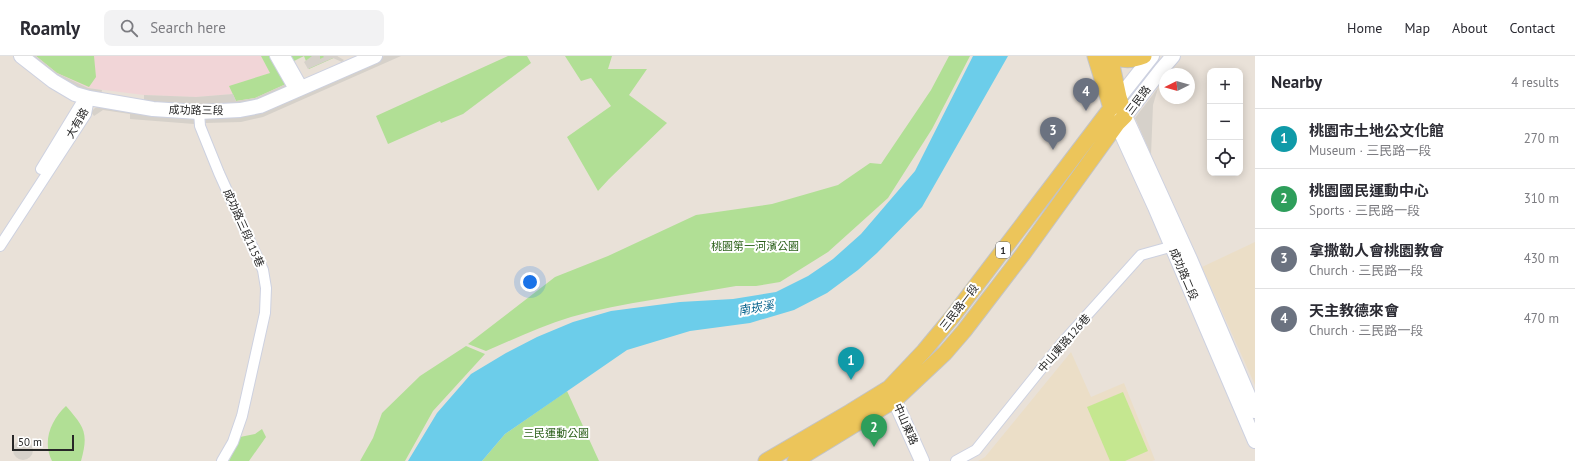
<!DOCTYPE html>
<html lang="en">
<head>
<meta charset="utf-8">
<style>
  body { margin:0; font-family:"PT Sans","Noto Sans TC",sans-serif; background:#f2f2f3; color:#2b2b33 }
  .controls { position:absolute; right:12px; top:12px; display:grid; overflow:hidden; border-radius:8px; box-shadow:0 2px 10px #0003 }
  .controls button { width:36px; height:36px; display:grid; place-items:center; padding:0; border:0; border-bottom:1px solid #e1e1e2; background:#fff; color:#2b2b33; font:20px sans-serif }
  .compass { position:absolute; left:1159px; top:12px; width:36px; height:36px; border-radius:50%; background:#fff; box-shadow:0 2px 10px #0003; rotate:265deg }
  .scale { position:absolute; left:12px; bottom:10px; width:62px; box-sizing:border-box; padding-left:4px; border:2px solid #272727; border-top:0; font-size:11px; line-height:14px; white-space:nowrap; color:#272727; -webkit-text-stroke:3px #fff; paint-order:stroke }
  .you { position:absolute; left:530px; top:226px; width:14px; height:14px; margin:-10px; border:3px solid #fff; border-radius:50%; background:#1a73e8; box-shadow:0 0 0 6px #1a73e833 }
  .badge { display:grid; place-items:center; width:26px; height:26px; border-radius:50%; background:#b45309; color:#fff; font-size:13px; font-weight:700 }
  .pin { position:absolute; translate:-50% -33px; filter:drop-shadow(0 1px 2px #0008) }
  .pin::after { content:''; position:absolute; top:21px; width:14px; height:12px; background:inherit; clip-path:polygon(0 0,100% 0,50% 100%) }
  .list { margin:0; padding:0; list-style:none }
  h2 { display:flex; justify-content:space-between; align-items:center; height:52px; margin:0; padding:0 16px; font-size:17px }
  h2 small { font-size:13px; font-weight:400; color:#7c7c81 }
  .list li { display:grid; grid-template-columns:26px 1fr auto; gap:12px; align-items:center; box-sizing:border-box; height:60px; padding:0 16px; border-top:1px solid #e1e1e2 }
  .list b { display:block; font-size:15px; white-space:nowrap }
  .list p { margin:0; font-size:13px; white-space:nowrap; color:#7c7c81 }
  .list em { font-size:13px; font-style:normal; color:#7c7c81 }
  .icon { flex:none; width:22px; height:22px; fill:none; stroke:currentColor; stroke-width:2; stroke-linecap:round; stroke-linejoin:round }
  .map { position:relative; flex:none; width:1255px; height:405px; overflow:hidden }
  header { display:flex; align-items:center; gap:24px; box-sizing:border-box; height:56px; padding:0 20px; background:#fff; border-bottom:1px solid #e1e1e2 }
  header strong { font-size:19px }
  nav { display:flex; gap:22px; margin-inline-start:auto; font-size:14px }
  .search { width:280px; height:36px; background:#f2f2f3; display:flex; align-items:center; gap:10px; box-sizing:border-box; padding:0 14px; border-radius:8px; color:#7c7c81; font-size:15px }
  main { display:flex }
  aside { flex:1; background:#fff }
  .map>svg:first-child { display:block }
  .education { fill:#ebdec7 }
  .medical { fill:#f1d5d7 }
  .green { fill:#b1df95 }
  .pitch { fill:#c5e790 }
  .plaza { fill:#d6d1ca }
  .water { fill:#6ccdea }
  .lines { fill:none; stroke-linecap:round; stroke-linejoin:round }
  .street-casing { stroke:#cdd1e0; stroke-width:12 }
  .secondary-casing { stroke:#cdd1e0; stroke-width:16 }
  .primary-casing { stroke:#c3c3c3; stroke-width:17 }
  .street { stroke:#fff; stroke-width:10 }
  .secondary { stroke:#fff; stroke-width:14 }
  .primary { stroke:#ecc55a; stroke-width:15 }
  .labels { text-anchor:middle; stroke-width:4; stroke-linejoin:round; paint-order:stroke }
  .shield { fill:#fff; stroke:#686868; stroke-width:1 }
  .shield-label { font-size:10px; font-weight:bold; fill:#272727 }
  .street-label { font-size:11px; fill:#272727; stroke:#fff }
  .park-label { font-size:11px; fill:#2b601a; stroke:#fff }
  .water-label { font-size:12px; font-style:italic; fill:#106991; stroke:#fff }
</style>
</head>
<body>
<header>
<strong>Roamly</strong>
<div class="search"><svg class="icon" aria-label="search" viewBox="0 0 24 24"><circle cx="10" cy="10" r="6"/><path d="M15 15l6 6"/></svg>Search here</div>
<nav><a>Home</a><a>Map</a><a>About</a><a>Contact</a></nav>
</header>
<main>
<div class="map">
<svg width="1255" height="405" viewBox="0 0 1255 405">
  <rect width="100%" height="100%" fill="#e9e1d8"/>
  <!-- education -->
  <path class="education" d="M 1255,186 L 1255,329 L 1202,211 Z
    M 1071,296 L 1091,341 L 1124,327 L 1155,404 L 1152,405 L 978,405 L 985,401 Z"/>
  <!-- medical -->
  <path class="medical" d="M 36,0 L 261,0 L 270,17 L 229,30 L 233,38 L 196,41 L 144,39 L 88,32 L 57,17 Z"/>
  <!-- green -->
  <path class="green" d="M 36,0 L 94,0 L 96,21 L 89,31 L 57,17 Z
    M 261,0 L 338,0 L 309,13 L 304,0 L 280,12 L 286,28 L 255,42 L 236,45 L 229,30 L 270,17 Z
    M 508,0 L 527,0 L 531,7 L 463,58 L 441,67 L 440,65 L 388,88 L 376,60 Z
    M 565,0 L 612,0 L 608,13 L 647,13 L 629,39 L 667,67 L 609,123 L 598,135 L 567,81 L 611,50 L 591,22 L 581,25 Z
    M 949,0 L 970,0 L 932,73 L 888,142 L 828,196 L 780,226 L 756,230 L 736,230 C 682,240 623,246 571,261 C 542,270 514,283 486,295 L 468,288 L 555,221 L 608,200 L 696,159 L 772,148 L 838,129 L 870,107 L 881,108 L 931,34 Z
    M 466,290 L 485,298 L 433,355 L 405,405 L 360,405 L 373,382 L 382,357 L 420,320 Z
    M 567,335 L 599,405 L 482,405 L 505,378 Z
    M 66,350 C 84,371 89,376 81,405 L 52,405 C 42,385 51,364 66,350 Z
    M 262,373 L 266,381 L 249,405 L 229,405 L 240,381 L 255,378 Z"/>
  <!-- pitch -->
  <path class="pitch" d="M 1123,336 L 1148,395 L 1125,405 L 1110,405 L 1087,351 Z"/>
  <!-- plaza -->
  <path class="plaza" d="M 29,0 L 36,0 L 57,17 L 88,32 L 102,34 L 101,39 L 87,36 L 55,20 Z
    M 312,0 L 320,0 L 320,3 L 324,1 L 323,0 L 337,0 L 344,4 L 342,6 L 333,2 L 308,13 L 304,6 Z
    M 384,0 L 401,0 L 263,61 L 241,66 L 205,67 L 206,61 L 260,55 Z
    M 286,28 L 288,31 L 259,44 L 238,48 L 198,50 L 144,46 L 144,39 L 196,41 L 233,38 L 236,45 L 255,42 Z
    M 1158,32 L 1153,49 L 1151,99 L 1135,62 Z
    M 102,49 L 194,60 L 194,68 L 130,63 L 130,58 L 103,54 L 94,60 L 91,56 L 95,52 Z
    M13 394a10 10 0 1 1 20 0a10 10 0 1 1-20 0Z"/>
  <!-- water -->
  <path class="water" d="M 973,0 L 1008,0 L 922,151 L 877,197 L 858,214 L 827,237 L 794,254 L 750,267 L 690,275 L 627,294 L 505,378 L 482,405 L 408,405 L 437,357 L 471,318 L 506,297 L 537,281 L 573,266 L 611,255 L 680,246 L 733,243 L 776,236 L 808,220 L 833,203 L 861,178 L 915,115 Z"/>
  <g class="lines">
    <!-- street casing -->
    <g class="street-casing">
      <path id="street" d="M 275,0 L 295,35
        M 285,0 L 303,32
        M 199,56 L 200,70 L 219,117 L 263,214 L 266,232 L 265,257 L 242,360 L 233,386 L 222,405
        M 41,113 L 80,49 L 89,42
        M 0,190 L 86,58 L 89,42
        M 956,405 L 976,394 L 1062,287 L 1141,199 L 1177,189"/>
    </g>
    <!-- secondary casing -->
    <g class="secondary-casing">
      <path id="secondary" d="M 21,0 L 53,25 L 75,38 L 89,42 L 153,53 L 199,56 L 240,54 L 260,50 L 375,0
        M 1152,0 L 1111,52 L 1117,68 L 1155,151 L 1255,385
        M 1173,0 L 1161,14 L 1125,60 L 1190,203 L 1255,355
        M 890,334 L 922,405"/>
    </g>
    <!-- primary casing -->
    <g class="primary-casing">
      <path id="primary" d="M 1114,0 C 1124,6 1134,4 1144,0
        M 766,405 L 850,356 L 889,332 L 924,295 L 953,260 L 1111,52 L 1095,0
        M 795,405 L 895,344 L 945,297 L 964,275 L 1023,198 L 1117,68 L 1125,60 L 1119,41 L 1110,0"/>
    </g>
    <!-- street -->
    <use href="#street" class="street"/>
    <!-- secondary -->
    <use href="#secondary" class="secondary"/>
    <!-- primary -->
    <use href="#primary" class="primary"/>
  </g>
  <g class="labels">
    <!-- shield labels -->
    <rect class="shield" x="996" y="186" width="14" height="16" rx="3"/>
    <g class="shield-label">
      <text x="1003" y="198">1</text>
    </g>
    <!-- street labels -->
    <g class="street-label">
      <text transform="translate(1138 44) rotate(-53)" y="4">三民路</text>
      <text transform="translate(196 54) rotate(1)" y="4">成功路三段</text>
      <text transform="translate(77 67) rotate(-60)" y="4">大有路</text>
      <text transform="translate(244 172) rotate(66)" y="4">成功路三段115巷</text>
      <text transform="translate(1184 218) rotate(67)" y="4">成功路二段</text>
      <text transform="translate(959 251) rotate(-52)" y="4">三民路一段</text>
      <text transform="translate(1064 287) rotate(-49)" y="4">中山東路126巷</text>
      <text transform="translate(906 368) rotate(66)" y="4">中山東路</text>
    </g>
    <!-- park labels -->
    <g class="park-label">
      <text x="755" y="194">桃園第一河濱公園</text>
      <text x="556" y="381">三民運動公園</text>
    </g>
    <!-- water labels -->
    <g class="water-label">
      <text transform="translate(756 252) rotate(-10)" y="4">南崁溪</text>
    </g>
  </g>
</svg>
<div class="controls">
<button>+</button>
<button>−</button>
<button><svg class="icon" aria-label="locate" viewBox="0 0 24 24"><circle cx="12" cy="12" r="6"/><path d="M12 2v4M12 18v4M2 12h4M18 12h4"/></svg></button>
</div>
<svg class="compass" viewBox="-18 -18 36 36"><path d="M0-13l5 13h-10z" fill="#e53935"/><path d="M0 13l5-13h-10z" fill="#7c7c81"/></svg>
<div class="scale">50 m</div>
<div class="you"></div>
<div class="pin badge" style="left:851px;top:324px;background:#0f9aa8">1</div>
<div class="pin badge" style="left:874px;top:391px;background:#2e9e5b">2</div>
<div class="pin badge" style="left:1053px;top:94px;background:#6b7280">3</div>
<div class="pin badge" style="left:1086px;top:55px;background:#6b7280">4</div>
</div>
<aside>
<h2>Nearby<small>4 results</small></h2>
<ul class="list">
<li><span class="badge" style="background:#0f9aa8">1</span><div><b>桃園市土地公文化館</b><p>Museum · 三民路一段</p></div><em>270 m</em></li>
<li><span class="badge" style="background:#2e9e5b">2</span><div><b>桃園國民運動中心</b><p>Sports · 三民路一段</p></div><em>310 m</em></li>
<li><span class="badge" style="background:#6b7280">3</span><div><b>拿撒勒人會桃園教會</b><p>Church · 三民路一段</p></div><em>430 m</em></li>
<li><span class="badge" style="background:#6b7280">4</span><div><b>天主教德來會</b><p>Church · 三民路一段</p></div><em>470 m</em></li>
</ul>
</aside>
</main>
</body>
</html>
